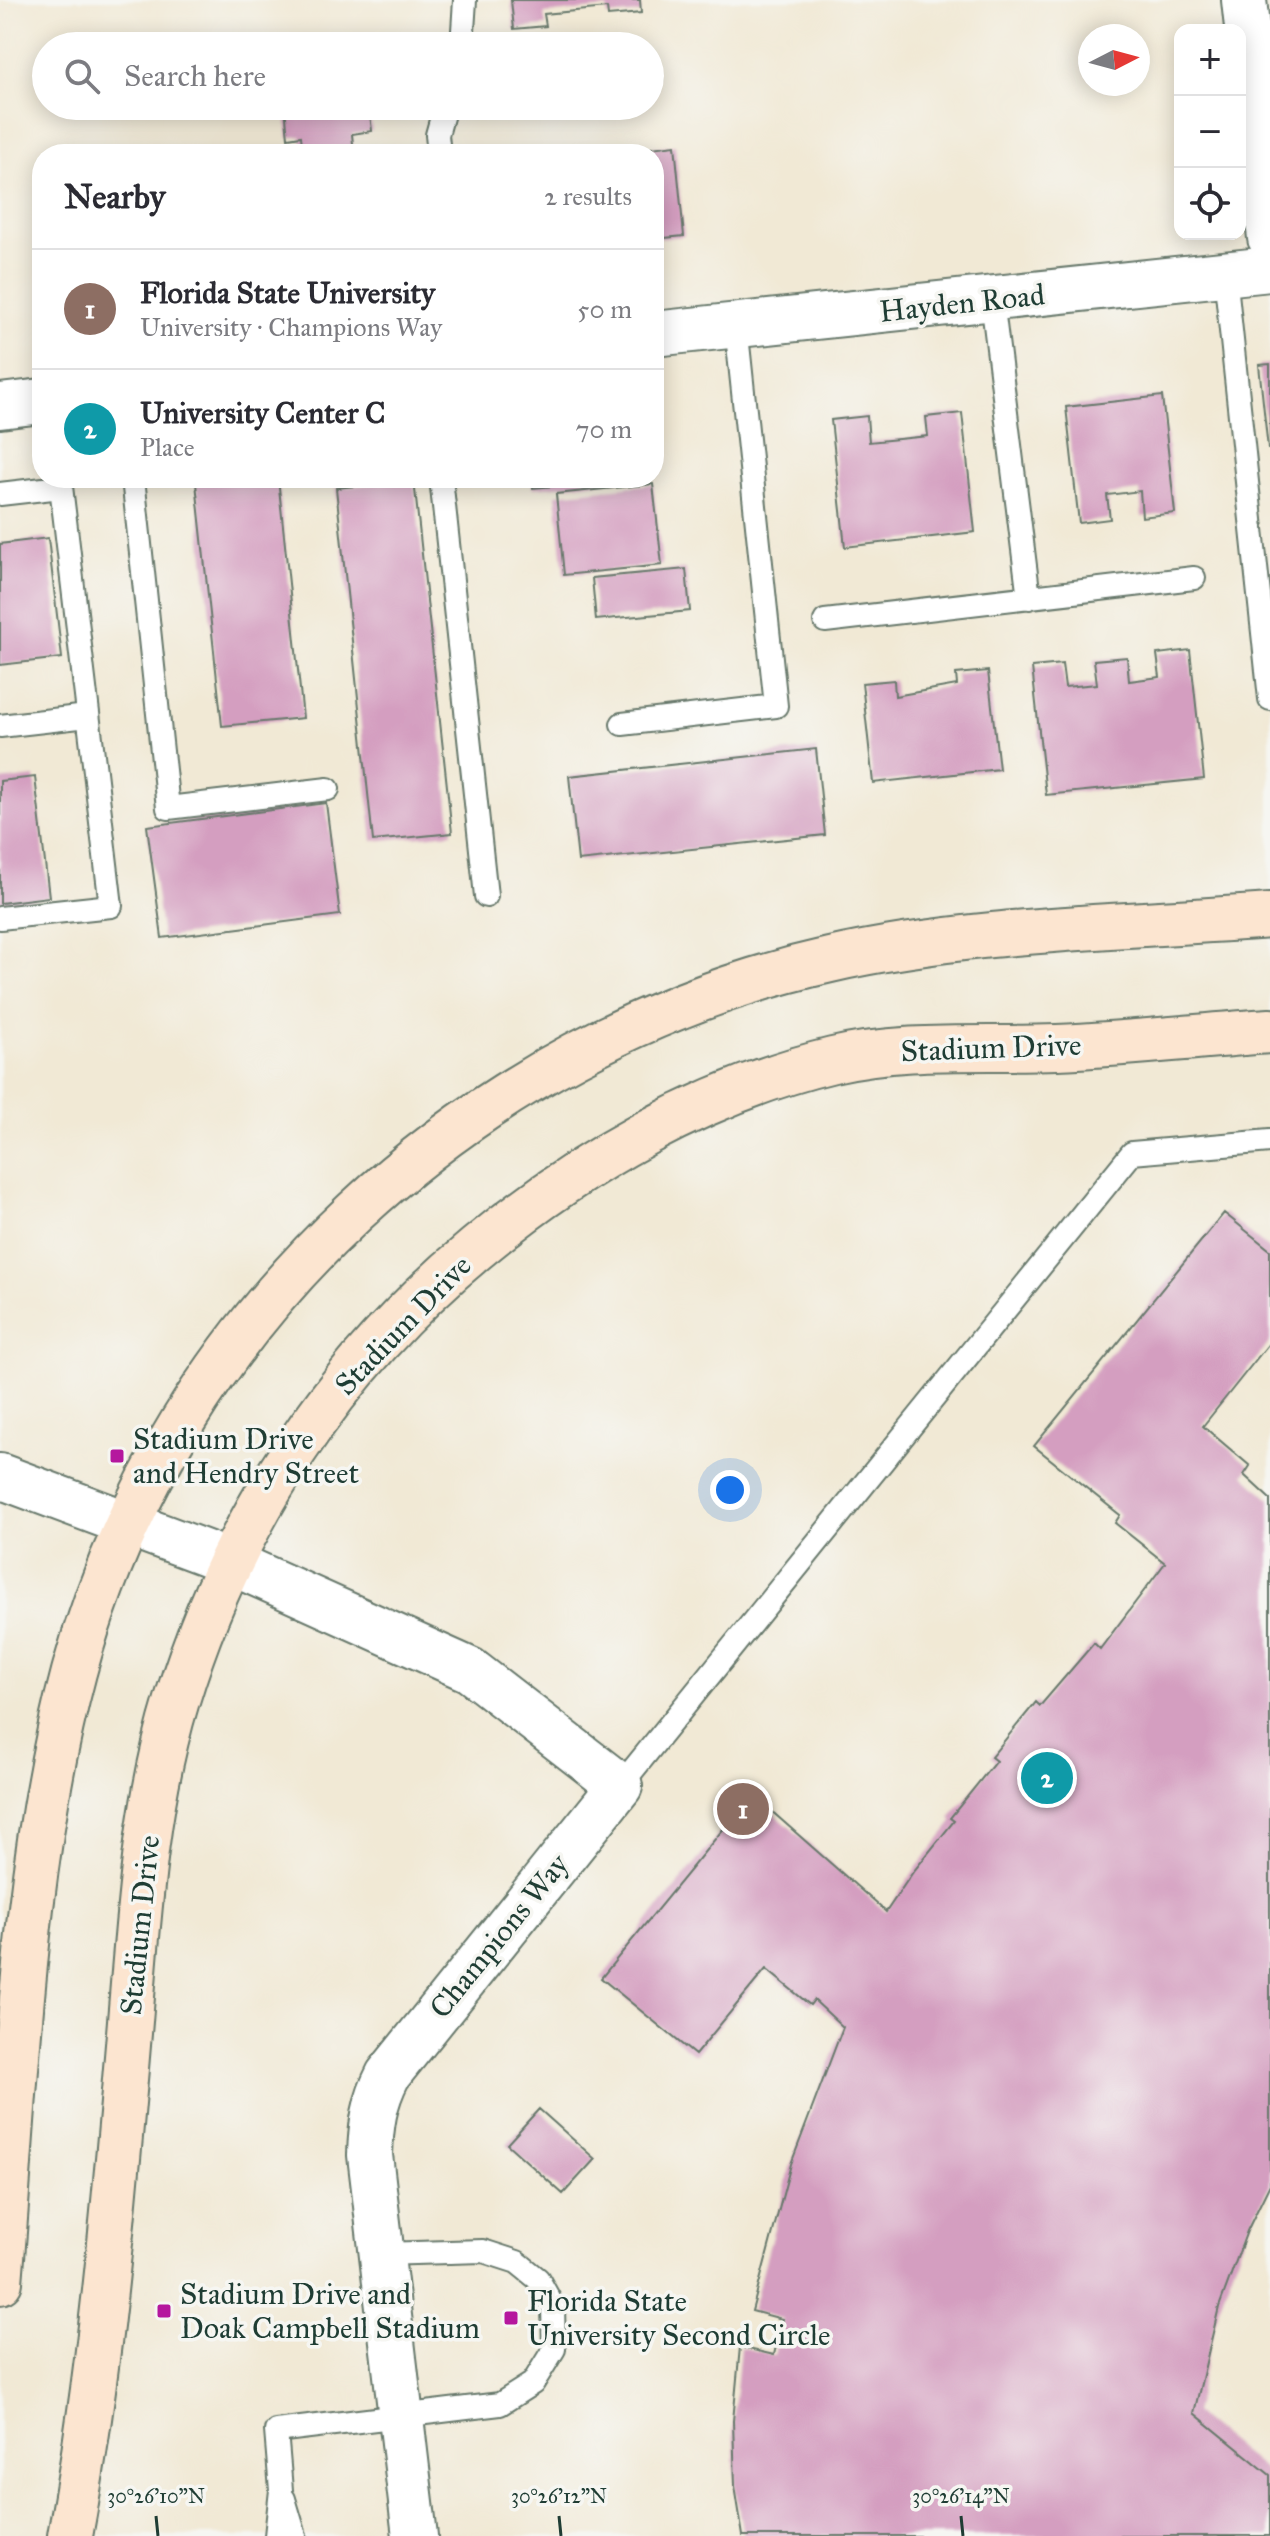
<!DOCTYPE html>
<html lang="en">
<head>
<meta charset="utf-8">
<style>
  body { margin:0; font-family:"IM FELL Great Primer",serif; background:#f7f7f7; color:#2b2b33 }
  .controls { position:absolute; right:24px; top:24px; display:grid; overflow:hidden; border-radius:16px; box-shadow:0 4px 20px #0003 }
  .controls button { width:72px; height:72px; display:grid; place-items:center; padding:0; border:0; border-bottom:2px solid #e1e1e2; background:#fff; color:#2b2b33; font:40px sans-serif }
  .compass { position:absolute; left:1078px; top:24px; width:72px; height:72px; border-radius:50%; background:#fff; box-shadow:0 4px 20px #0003; rotate:84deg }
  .you { position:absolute; left:730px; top:1490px; width:28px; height:28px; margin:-20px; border:6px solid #fff; border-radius:50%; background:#1a73e8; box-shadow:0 0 0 12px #1a73e833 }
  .badge { display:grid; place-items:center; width:52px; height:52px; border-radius:50%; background:#b5179e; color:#fff; font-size:26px; font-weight:700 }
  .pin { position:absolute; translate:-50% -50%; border:4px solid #fff; box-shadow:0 2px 8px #0006 }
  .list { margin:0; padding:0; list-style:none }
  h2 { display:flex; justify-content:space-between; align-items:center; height:104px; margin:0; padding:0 32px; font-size:34px }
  h2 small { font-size:26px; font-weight:400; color:#7c7c81 }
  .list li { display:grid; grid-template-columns:52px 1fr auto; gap:24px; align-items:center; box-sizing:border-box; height:120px; padding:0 32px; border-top:2px solid #e1e1e2 }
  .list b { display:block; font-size:30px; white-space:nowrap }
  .list p { margin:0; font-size:26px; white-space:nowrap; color:#7c7c81 }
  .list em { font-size:26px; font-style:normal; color:#7c7c81 }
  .icon { flex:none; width:44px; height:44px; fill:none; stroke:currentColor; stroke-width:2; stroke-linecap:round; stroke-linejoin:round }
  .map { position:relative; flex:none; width:1270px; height:2536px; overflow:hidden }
  .search { position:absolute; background:#fff; box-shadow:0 4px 20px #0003; left:32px; top:32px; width:632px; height:88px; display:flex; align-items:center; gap:20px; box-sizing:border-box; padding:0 28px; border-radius:44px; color:#7c7c81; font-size:30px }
  .panel { position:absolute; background:#fff; box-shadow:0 4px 20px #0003; left:32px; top:144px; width:632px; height:344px; border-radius:32px }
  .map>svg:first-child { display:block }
  .building { fill:#d49ec0 }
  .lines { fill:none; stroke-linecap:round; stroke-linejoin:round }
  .service-casing { stroke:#68796c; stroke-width:26 }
  .minor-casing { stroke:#68796c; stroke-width:48 }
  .tertiary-casing { stroke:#68796c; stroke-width:48 }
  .secondary-casing { stroke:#68796c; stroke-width:48 }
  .service { stroke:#fff; stroke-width:22 }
  .minor { stroke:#fff; stroke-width:44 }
  .tertiary { stroke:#fff; stroke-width:44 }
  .secondary { stroke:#fce5d0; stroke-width:44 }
  .ticks { fill:none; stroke:#1f3d34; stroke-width:3 }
  .poi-dot { fill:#b5179e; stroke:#f6f6f2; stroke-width:3 }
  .labels { text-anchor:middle; stroke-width:7; stroke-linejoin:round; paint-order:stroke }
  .street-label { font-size:30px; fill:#1f3d34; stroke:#f6f6f2 }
  .poi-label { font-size:30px; fill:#1f3d34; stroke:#f6f6f2; text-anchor:start }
  .ticks-label { font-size:20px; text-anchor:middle; fill:#1f3d34; stroke:#f6f6f2; stroke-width:7; stroke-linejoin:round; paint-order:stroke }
</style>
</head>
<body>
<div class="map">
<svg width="1270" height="2536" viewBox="0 0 1270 2536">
  <rect width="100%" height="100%" fill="#f6f6f2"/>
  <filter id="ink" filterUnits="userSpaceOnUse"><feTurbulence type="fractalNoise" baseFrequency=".0125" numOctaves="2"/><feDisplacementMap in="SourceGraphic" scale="16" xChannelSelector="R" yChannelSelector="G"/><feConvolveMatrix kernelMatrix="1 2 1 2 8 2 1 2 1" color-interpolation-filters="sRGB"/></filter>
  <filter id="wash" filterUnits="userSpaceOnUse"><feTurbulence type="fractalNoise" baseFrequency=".006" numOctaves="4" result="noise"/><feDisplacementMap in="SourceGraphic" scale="32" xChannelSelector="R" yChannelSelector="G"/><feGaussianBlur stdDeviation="1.8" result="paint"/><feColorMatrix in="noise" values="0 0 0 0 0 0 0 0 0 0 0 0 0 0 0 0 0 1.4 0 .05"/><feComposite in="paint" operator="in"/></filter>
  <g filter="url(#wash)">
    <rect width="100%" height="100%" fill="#f1e9d5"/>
    <g id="blocks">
      <!-- building -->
      <path class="building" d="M 511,0 L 640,0 L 641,13 L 608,16 L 607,8 L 544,14 L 546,26 L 514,29 Z
        M 285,106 L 369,106 L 372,131 L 352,134 L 354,154 L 303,154 L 301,136 L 288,138 Z
        M 675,145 L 684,236 L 654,239 L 654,154 L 643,154 L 642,149 Z
        M 1270,364 L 1270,449 L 1268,449 L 1259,365 Z
        M 1162,396 L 1175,513 L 1142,517 L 1140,491 L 1107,495 L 1110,519 L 1079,523 L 1066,407 Z
        M 962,413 L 975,532 L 845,547 L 831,420 L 867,416 L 869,442 L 928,436 L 926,417 Z
        M 244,478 L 278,478 L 303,718 L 222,726 L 196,483 Z
        M 532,478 L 623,478 L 623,480 L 533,488 Z
        M 414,480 L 452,833 L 373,841 L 336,488 Z
        M 653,484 L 662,565 L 564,575 L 556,494 Z
        M 48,538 L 62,658 L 0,665 L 0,544 Z
        M 686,569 L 690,611 L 596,620 L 592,578 Z
        M 1190,650 L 1204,779 L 1046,795 L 1032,667 L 1062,664 L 1065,687 L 1097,684 L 1094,660 L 1127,657 L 1129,681 L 1160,677 L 1157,654 Z
        M 988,671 L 999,769 L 873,783 L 862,683 L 894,680 L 895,696 L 957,685 L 956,674 Z
        M 816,749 L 825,835 L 578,861 L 569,776 Z
        M 35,777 L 49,897 L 0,903 L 0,781 Z
        M 326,803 L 340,915 L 162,938 L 147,826 Z
        M 1224,1213 L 1270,1250 L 1270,1342 L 1203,1426 L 1250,1466 L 1244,1475 L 1270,1499 L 1270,2184 L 1247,2231 L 1219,2307 L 1194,2413 L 1270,2475 L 1270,2536 L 743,2536 L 735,2486 L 733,2421 L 740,2347 L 774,2355 L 782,2319 L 752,2311 L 791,2164 L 843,2027 L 814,2000 L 810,2005 L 766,1969 L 695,2055 L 601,1978 L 752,1794 L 886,1912 L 913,1872 L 954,1821 L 950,1818 L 996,1761 L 991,1757 L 1036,1702 L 1040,1706 L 1094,1643 L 1100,1649 L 1165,1563 L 1115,1523 L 1120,1515 L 1034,1446 Z
        M 539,2109 L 595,2159 L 563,2194 L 507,2144 Z"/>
    </g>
  </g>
  <g filter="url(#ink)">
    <use href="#blocks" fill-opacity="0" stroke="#68796c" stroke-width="2"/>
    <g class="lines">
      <!-- service casing -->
      <g class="service-casing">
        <path id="service" d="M 462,46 L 465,0
          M 650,78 L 651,78
          M 439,154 L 437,135 L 445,106
          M 1225,274 L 1270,699
          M 992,300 L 1029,598
          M 133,478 L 168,808 L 328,789
          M 441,478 L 486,896
          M 0,494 L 61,487
          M 825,621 L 1194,578
          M 622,724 L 776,706 L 736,325
          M 0,726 L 88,716
          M 0,918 L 111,906 L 60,478
          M 620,1786 L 1132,1153 L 1270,1141
          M 284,2499 L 295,2536
          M 276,2536 L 281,2490 L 276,2431 L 500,2404 L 533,2383 L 554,2349 L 553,2306 L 538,2279 L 517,2262 L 483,2251 L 381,2254"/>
      </g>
      <!-- minor casing -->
      <g class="minor-casing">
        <path id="minor" d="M 1244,0 L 1270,238
          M 654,334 L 1270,269
          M 0,406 L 42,401
          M 230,1562 L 470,1670 L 620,1786 L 388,2075 C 374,2102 371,2125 370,2155 L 415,2536"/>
      </g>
      <!-- tertiary casing -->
      <g class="tertiary-casing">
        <path id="tertiary" d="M 0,1476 L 230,1562"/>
      </g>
      <!-- secondary casing -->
      <g class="secondary-casing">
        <path id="secondary" d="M 0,2282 C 17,2082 22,1866 74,1672 C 170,1316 473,1040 830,960 C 971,928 1126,927 1270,916
          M 70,2536 C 100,2373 114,2209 128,2045 C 138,1930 143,1811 177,1700 C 231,1522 334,1366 477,1248 C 579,1163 703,1091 833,1060 C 905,1043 983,1050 1057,1047 C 1128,1044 1199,1036 1270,1031"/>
      </g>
      <!-- service -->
      <use href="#service" class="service"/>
      <!-- minor -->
      <use href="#minor" class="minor"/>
      <!-- tertiary -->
      <use href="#tertiary" class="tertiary"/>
      <!-- secondary -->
      <use href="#secondary" class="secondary"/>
    </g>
  </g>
  <!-- ticks -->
  <path class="ticks" d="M 156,2516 L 158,2536M 559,2516 L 561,2536M 961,2516 L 963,2536"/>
  <!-- markers -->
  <g class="poi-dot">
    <rect x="109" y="1448" width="16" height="16" rx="4"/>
    <rect x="156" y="2303" width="16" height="16" rx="4"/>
    <rect x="503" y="2310" width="16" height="16" rx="4"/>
  </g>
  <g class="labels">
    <!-- street labels -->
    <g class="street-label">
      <text transform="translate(962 303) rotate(-6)" y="10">Hayden Road</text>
      <text transform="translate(991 1048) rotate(-2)" y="10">Stadium Drive</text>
      <text transform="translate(403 1325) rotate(-46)" y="10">Stadium Drive</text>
      <text transform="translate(140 1925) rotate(-84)" y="10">Stadium Drive</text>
      <text transform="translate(499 1936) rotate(-51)" y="10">Champions Way</text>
    </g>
    <!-- poi labels -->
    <g class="poi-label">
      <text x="133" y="1449">Stadium Drive<tspan x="133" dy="34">and Hendry Street</tspan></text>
      <text x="180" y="2304">Stadium Drive and<tspan x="180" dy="34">Doak Campbell Stadium</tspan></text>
      <text x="527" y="2311">Florida State<tspan x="527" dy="34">University Second Circle</tspan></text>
    </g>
  </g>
  <g class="ticks-label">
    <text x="156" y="2503">30°26'10"N</text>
    <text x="559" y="2503">30°26'12"N</text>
    <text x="961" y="2503">30°26'14"N</text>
  </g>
</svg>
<div class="controls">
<button>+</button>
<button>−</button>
<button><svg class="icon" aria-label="locate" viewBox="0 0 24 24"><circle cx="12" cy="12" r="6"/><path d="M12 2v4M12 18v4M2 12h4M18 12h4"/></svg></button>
</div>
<svg class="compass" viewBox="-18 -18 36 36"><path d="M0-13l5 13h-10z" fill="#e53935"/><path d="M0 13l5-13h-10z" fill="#7c7c81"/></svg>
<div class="you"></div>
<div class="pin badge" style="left:743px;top:1809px;background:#8d6e63">1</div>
<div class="pin badge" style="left:1047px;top:1778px;background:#0f9aa8">2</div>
<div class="search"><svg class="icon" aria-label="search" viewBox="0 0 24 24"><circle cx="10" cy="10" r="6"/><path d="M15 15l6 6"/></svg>Search here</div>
<section class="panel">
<h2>Nearby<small>2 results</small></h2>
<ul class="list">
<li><span class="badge" style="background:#8d6e63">1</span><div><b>Florida State University</b><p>University · Champions Way</p></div><em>50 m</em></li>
<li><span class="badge" style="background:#0f9aa8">2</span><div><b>University Center C</b><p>Place</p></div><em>70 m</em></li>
</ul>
</section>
</div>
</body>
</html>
